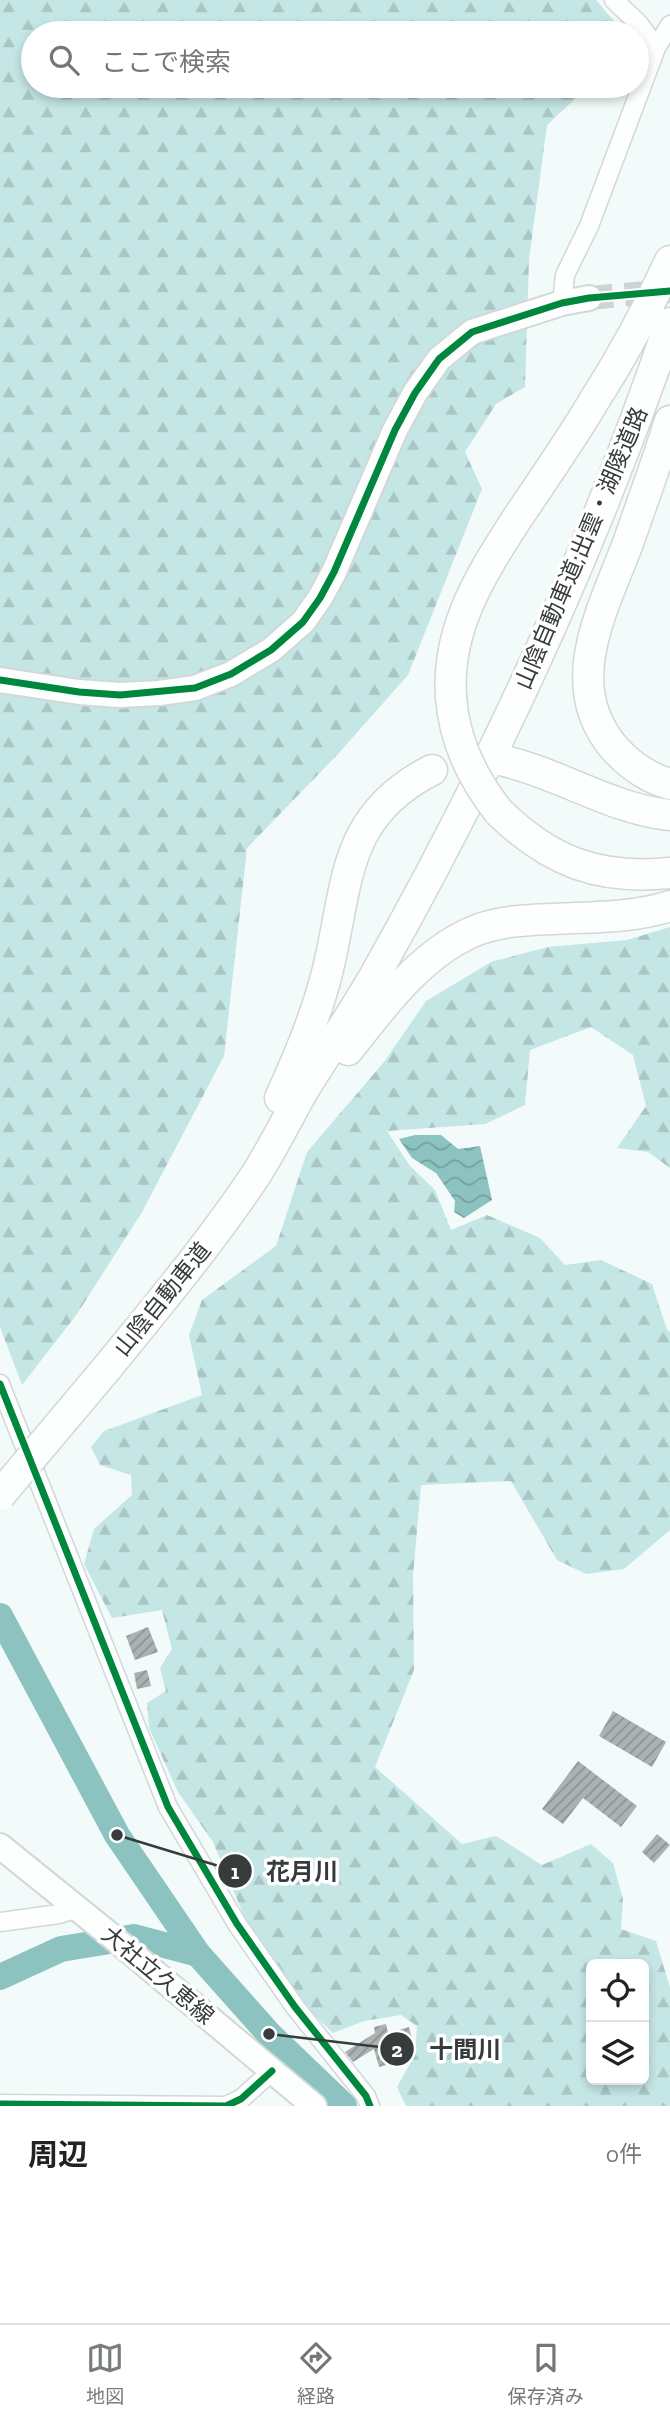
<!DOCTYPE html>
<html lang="ja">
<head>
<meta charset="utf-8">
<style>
  body { margin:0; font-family:"Zilla Slab","Noto Sans JP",serif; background:#f2f2f2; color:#222 }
  .controls { position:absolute; right:21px; bottom:21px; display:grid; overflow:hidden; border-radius:10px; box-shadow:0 4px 10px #0003 }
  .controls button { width:63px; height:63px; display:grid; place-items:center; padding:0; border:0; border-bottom:2px solid #e0e0e0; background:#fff; color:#222; font:35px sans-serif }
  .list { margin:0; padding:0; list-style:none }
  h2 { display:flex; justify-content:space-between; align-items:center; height:91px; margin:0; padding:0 28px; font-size:30px }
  h2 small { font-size:23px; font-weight:400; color:#767676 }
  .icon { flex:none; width:38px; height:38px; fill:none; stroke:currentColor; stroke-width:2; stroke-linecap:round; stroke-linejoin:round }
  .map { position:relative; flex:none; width:670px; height:2106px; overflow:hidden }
  .search { position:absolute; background:#fff; box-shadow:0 4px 10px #0003; left:21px; right:21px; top:21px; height:77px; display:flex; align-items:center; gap:18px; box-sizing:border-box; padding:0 24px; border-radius:38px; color:#767676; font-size:26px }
  .sheet { height:217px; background:#fff }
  nav { display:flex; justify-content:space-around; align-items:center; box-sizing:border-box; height:98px; border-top:2px solid #e0e0e0; background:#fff; font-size:19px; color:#767676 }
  nav a { display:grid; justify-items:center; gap:4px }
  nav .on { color:#787e7e }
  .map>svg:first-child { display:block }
  .forest { fill:url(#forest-firs); fill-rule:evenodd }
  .water { fill:url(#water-waves) }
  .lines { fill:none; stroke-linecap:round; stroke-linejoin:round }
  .river { stroke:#8cc3c1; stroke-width:26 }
  .building { fill:url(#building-hatch) }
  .secondary-tunnel { stroke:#ccd4d4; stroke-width:24; stroke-dasharray:24 12; stroke-linecap:butt }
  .street-casing { stroke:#d2d7d7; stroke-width:21 }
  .secondary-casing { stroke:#d2d7d7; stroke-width:28 }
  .highway-casing { stroke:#d2d7d7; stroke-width:33 }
  .street { stroke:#fdfefe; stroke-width:18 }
  .secondary { stroke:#fdfefe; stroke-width:24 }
  .highway { stroke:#fdfefe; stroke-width:30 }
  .highway-bridge-casing { stroke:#d2d7d7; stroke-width:33; stroke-linecap:butt }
  .highway-bridge { stroke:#fdfefe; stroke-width:30 }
  .cycleway-casing { stroke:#fff; stroke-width:11 }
  .cycleway { stroke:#00873e; stroke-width:7 }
  .labels { text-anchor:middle; stroke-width:7; stroke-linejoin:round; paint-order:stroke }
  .street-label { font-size:23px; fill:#363b3b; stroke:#fff }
  .leader { fill:none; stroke:#363b3b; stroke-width:2.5 }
  .callout-dot { fill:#363b3b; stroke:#fff; stroke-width:2.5 }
  .mark-label { font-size:21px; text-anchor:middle; font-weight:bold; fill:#fff }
  .callout-label { font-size:24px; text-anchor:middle; font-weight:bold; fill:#363b3b; stroke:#fff; stroke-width:7; stroke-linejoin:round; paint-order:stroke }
</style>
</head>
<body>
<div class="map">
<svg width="670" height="2106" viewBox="0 0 670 2106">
  <defs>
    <pattern id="forest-firs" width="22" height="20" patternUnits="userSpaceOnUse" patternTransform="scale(1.75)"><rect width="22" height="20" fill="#c4e6e5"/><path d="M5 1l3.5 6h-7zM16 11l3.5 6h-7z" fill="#a9c6c5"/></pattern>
    <pattern id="water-waves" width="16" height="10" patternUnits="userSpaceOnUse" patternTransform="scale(1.75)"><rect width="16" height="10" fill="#8cc3c1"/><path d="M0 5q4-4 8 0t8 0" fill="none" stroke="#73a09e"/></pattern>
    <pattern id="building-hatch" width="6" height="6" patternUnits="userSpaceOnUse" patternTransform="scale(1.75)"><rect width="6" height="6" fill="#acb2b2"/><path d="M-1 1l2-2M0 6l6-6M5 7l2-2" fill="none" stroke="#8d9292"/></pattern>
  </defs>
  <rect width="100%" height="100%" fill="#f2fafa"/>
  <!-- forest -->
  <path class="forest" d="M 0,0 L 596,0 L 620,28 L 619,33 L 33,33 L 33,86 L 589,86 L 547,125 L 529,259 L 525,387 L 496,404 L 465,452 L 482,489 L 408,675 L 338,754 L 247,848 L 224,1056 L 142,1212 L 77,1314 L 22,1385 L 0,1327 Z
    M 670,927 L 670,1168 L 648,1152 L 617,1148 L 646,1106 L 633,1055 L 591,1027 L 530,1050 L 525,1105 L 485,1124 L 387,1131 L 410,1166 L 435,1190 L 451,1230 L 487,1215 L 540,1238 L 565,1265 L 601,1260 L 652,1284 L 667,1330 L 670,1332 L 670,1530 L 624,1569 L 586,1574 L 557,1560 L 511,1481 L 421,1485 L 413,1575 L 414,1670 L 375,1767 L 462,1844 L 496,1836 L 542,1865 L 591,1844 L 613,1863 L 623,1899 L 621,1929 L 656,1941 L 670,1988 L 670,2106 L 406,2106 L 397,2087 L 415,2055 L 417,2026 L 401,2015 L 364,2021 L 333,2033 L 313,2014 L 247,1923 L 213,1842 L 178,1792 L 149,1728 L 147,1703 L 166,1691 L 160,1668 L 172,1649 L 162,1610 L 112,1618 L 84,1564 L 94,1529 L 132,1495 L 131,1475 L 100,1465 L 91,1447 L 104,1431 L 202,1395 L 189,1335 L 202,1300 L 276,1246 L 307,1152 L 384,1062 L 426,1001 L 491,962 L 548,947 L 627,940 ZM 591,1964 L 644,1964 L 644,2080 L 591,2080 Z"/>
  <!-- water -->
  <path class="water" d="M 415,1135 L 441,1135 L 458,1149 L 480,1146 L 492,1200 L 464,1218 L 454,1212 L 455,1201 L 436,1173 L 412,1158 L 399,1139 Z"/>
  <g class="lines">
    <!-- river -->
    <path class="river" d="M 0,1616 L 117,1835 L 198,1954 L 269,2034 L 344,2106
      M 0,1977 L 61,1949 L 134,1937 L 198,1954"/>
  </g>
  <!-- building -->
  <path class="building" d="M 148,1627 L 158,1652 L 135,1660 L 126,1636 Z
    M 147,1670 L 151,1686 L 137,1689 L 134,1673 Z
    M 613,1711 L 666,1742 L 652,1767 L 599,1736 Z
    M 578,1761 L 637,1806 L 621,1827 L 583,1798 L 563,1824 L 542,1809 Z
    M 657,1834 L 670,1845 L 654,1863 L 642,1852 Z
    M 386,2024 L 388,2033 L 409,2027 L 412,2039 L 394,2044 L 398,2062 L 379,2067 L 374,2049 L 353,2062 L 345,2052 L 375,2033 L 374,2027 Z"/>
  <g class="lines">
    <!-- secondary-tunnel -->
    <path class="secondary-tunnel" d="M 589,298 L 669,291"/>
    <!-- street casing -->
    <g class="street-casing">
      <path id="street" d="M 614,0 L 639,24 L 656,48
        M 562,303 L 565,275 L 589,226 L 656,48 L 670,25
        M 0,1384 L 168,1807 L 237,1924 L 295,2007 L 366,2096 L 370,2106
        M 0,1922 L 59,1914 L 78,1908
        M 0,2104 L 226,2106 L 241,2099 L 272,2071"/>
    </g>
    <!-- secondary casing -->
    <g class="secondary-casing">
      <path id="secondary" d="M 0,680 L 79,692 L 120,695 L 159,693 L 195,688 L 231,674 L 271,650 L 303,622 L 320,598 L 334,572 L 395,430 L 415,393 L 439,359 L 472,332 L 562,303 L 589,298
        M 0,1846 L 109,1934 L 314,2106"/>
    </g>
    <!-- highway casing -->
    <g class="highway-casing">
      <path id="highway" d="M 670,421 C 657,462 642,503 628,543 C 603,610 559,686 616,750 C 631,766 648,778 670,784
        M 451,697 C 446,628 482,573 518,517 C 544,479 570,441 594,401 C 622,357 648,309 670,261
        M 504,761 C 561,774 611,809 670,815
        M 499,812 C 550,862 599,880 670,873
        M 348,1050 C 382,1007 419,956 470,933 C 495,921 526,920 554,919 C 592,917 633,918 670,906
        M 280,1098 C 299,1057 316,1017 327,973 C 349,885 340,817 432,770
        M 107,1368 C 159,1304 212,1241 257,1173 C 274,1146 288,1117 304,1089 C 327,1052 352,1015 374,977 C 492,768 593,550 670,323"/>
    </g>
    <!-- street -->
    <use href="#street" class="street"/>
    <!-- secondary -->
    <use href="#secondary" class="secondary"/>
    <!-- highway -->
    <use href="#highway" class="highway"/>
    <!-- highway-bridge casing -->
    <g class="highway-bridge-casing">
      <path id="highway-bridge" d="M 451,697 C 454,741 472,778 499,812
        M 0,1495 L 107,1368"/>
    </g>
    <!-- highway-bridge -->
    <use href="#highway-bridge" class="highway-bridge"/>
    <!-- cycleway casing -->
    <g class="cycleway-casing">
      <path id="cycleway" d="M 0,680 L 79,692 L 120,695 L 195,688 L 231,674 L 271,650 L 303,622 L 320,598 L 334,572 L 395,430 L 415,393 L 439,359 L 472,332 L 562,303 L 589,298 L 670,291
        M 0,1384 L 168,1807 L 237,1924 L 295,2007 L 366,2096 L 370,2106
        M 0,2104 L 226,2106 L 241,2099 L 272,2071"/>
    </g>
    <!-- cycleway -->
    <use href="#cycleway" class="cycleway"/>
  </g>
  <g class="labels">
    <!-- street labels -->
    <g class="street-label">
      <text transform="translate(581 548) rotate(-67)" y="8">山陰自動車道;出雲・湖陵道路</text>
      <text transform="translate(162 1299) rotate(-51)" y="8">山陰自動車道</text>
      <text transform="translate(158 1975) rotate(40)" y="8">大社立久恵線</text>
    </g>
  </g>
  <!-- callouts -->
  <path class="leader" d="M117 1835L235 1871M269 2034L397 2049"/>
  <g class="callout-dot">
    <circle cx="117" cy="1835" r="7"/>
    <circle cx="269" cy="2034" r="7"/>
    <circle cx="235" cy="1871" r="18"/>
    <circle cx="397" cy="2049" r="18"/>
  </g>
  <g class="mark-label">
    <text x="235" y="1879">1</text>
    <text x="397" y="2057">2</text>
  </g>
  <g class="callout-label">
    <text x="302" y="1880">花月川</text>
    <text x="465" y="2058">十間川</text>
  </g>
</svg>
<div class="controls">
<button><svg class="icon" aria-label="locate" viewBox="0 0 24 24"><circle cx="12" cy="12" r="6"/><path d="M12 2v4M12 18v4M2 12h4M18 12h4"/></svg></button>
<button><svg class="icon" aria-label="layers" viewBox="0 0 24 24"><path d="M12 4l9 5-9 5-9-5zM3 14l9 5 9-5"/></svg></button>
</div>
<div class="search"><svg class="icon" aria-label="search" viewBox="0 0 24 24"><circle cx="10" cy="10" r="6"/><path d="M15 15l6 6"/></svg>ここで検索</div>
</div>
<section class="sheet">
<h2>周辺<small>0件</small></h2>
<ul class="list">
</ul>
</section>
<nav>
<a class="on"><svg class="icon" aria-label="map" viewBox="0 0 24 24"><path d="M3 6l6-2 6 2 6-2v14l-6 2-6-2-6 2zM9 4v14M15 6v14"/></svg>地図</a>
<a><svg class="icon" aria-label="directions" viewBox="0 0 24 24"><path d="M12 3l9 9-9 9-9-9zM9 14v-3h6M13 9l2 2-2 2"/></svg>経路</a>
<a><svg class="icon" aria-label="saved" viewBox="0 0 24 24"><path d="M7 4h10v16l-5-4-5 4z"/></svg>保存済み</a>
</nav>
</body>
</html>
